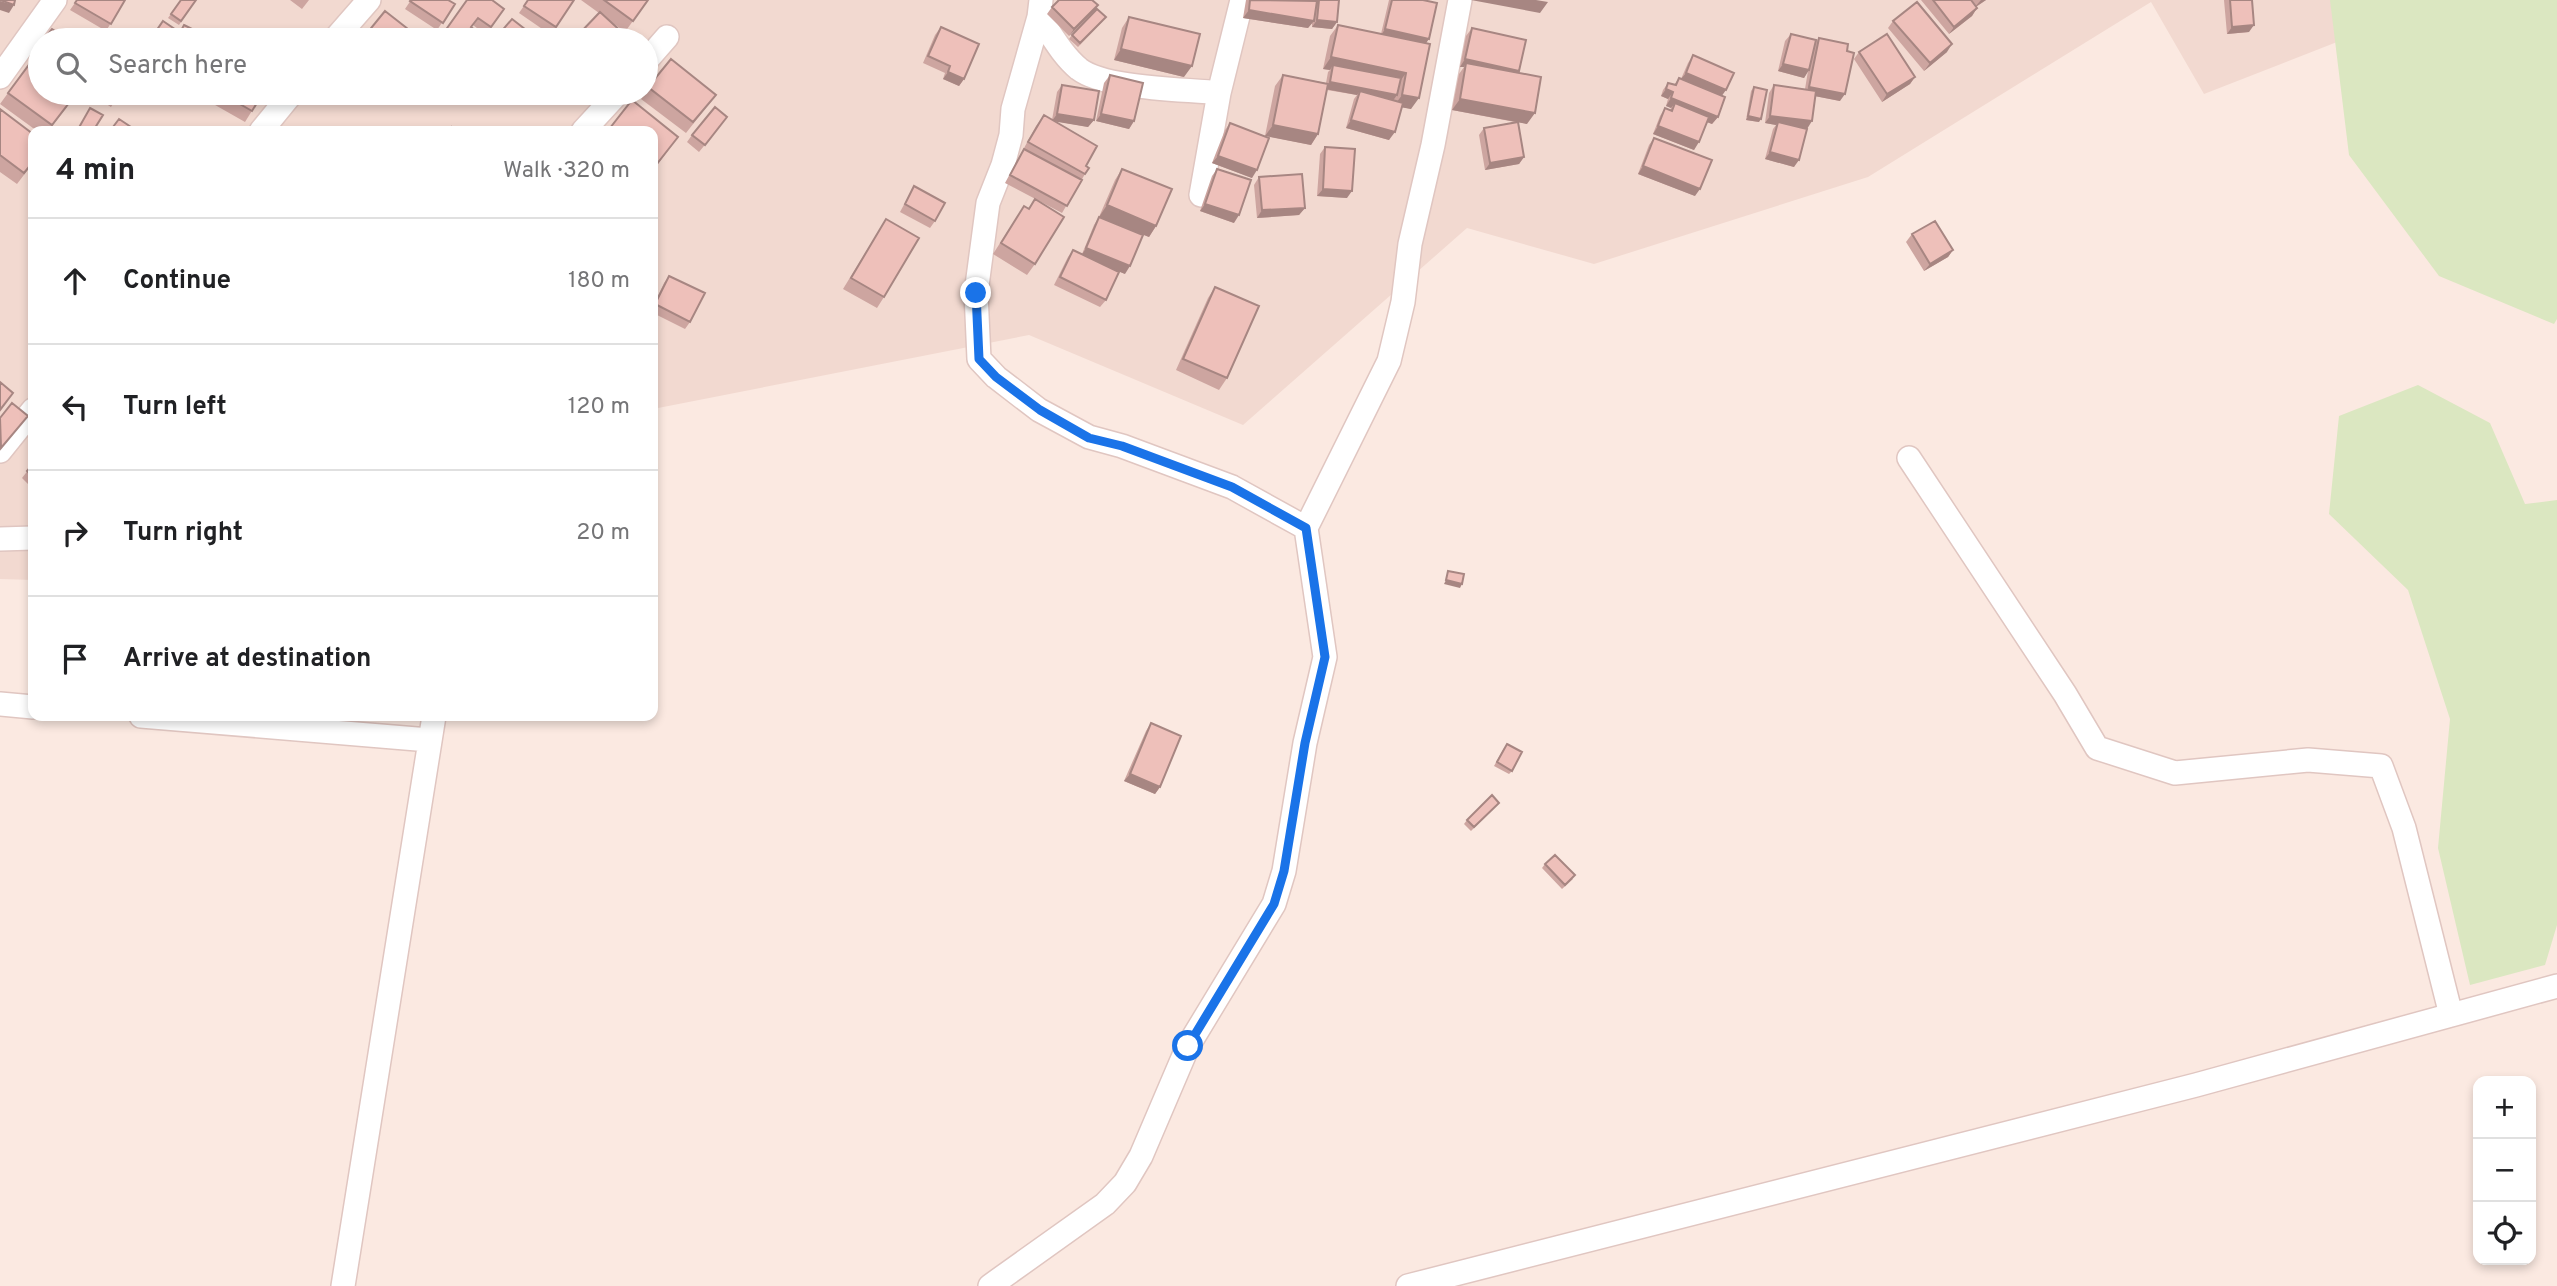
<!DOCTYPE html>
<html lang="en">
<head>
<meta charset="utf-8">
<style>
  body { margin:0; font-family:Overpass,sans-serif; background:#f2f2f2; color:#202124 }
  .controls { position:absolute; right:21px; bottom:21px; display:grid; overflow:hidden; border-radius:14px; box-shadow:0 4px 10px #0003 }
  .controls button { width:63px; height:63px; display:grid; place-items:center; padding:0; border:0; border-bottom:2px solid #e0e0e0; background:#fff; color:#202124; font:35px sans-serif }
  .stop { position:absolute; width:21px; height:21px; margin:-16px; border:5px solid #1a73e8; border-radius:50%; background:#fff }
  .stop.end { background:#1a73e8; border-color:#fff; box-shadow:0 2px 7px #0008 }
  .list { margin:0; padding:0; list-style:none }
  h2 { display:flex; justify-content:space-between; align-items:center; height:91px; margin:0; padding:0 28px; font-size:30px }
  h2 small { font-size:23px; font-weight:400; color:#757577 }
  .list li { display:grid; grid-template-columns:46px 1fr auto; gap:21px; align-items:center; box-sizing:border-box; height:126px; padding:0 28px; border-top:2px solid #e0e0e0 }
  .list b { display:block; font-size:26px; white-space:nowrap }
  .list em { font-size:23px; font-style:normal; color:#757577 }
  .icon { flex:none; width:38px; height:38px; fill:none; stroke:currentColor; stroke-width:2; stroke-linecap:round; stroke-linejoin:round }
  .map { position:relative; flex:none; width:2557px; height:1286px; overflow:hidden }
  .search { position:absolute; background:#fff; box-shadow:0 4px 10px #0003; left:28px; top:28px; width:630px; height:77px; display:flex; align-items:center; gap:18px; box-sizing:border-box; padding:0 24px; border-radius:38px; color:#757577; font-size:26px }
  .panel { position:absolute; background:#fff; box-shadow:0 4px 10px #0003; left:28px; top:126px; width:630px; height:595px; border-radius:14px }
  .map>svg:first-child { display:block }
  .residential { fill:#f2d9d0; fill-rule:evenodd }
  .green { fill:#dbe7c1 }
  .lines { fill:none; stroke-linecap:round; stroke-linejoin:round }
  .street-casing { stroke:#e0c6c1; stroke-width:26 }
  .street { stroke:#fff; stroke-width:23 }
  .wall { fill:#cda5a0 }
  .shaded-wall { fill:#a78682 }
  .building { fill:#eec0ba; stroke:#a78682; stroke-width:2 }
  .route { stroke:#1a73e8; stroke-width:9 }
</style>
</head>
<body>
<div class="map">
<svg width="2557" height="1286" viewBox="0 0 2557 1286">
  <rect width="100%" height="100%" fill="#fbe9e1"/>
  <!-- residential -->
  <path class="residential" d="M 0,0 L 2331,0 L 2337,42 L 2204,94 L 2151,2 L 1868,177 L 1594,264 L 1467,228 L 1243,425 L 1029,335 L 653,409 L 653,131 L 33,131 L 33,580 L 0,579 ZM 40,40 L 646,40 L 646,93 L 40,93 Z"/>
  <!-- green -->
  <path class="green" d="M 2330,0 L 2557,0 L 2557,319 L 2554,324 L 2439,276 L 2349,155 Z
    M 2418,385 L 2490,423 L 2525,504 L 2557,500 L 2557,925 L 2545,965 L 2470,985 L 2438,848 L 2450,719 L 2408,590 L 2329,514 L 2339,416 Z"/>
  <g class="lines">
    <!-- street casing -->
    <g class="street-casing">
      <path id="street" d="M 1041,0 L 1039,17 L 1013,109 L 1011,135 L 1003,165 L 988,203 L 976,293 L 979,359 L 996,377 L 1039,410 L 1089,437 L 1122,446 L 1232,487 L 1306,528
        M 1039,17 C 1051,34 1062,55 1079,69 C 1105,89 1184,89 1219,93
        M 334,40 L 369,0
        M 646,61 L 667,37
        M 0,77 L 55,0
        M 261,131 L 292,93
        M 583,131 L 618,93
        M 1201,195 L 1219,93 L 1242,0
        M 0,451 L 33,410
        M 1909,458 L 2065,694 L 2097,748 L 2175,773 L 2308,760 L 2381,766 L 2404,828 L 2451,1015
        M 0,539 L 33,538
        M 0,704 L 33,707
        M 141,716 L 429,740
        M 343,1286 L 434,716
        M 990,1286 L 1105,1204 L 1125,1183 L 1141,1156 L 1188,1046 L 1274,904 L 1284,871 L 1305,743 L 1325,657 L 1306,528 L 1389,361 L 1403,302 L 1410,244 L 1433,145 L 1460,0
        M 1408,1286 L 2196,1085 L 2557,986"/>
    </g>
    <!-- street -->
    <use href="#street" class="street"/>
  </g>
  <!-- wall -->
  <path class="wall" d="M 77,0 L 125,0 L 106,31 L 70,10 Z
    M 181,0 L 196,0 L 179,25 L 168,18 Z
    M 290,0 L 309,0 L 302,9 Z
    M 411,0 L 455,4 L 437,30 L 405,9 Z
    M 467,0 L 504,9 L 486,35 L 473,25 L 471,28 L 485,40 L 442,40 L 439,38 Z
    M 528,0 L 574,0 L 551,35 L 519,13 Z
    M 581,0 L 648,0 L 625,32 L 606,18 L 625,35 L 621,40 L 575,40 L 599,13 Z
    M 1246,0 L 1339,0 L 1337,22 L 1332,29 L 1312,27 L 1312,23 L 1308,28 L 1243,18 Z
    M 1389,0 L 1423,0 L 1426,43 L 1411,109 L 1402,107 L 1389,140 L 1346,128 L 1354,99 L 1357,95 L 1327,90 L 1318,134 L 1311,145 L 1266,136 L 1252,178 L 1212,163 L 1225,130 L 1230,123 L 1265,136 L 1275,86 L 1283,75 L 1326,83 L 1328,72 L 1330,70 L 1323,69 L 1330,36 L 1338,25 L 1381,34 Z
    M 1921,0 L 1986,0 L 1976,7 L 1977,8 L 1972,16 L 1949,34 Z
    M 2224,0 L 2252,0 L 2249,32 L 2227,34 Z
    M 1098,5 L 1092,13 L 1069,36 L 1047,14 L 1052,7 Z
    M 1129,17 L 1184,77 L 1114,60 L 1122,28 Z
    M 1103,21 L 1078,47 L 1069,39 L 1072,35 Z
    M 1893,21 L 1947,52 L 1924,71 L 1888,28 Z
    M 941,27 L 964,79 L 959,86 L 943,79 L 945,73 L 923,63 L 935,35 Z
    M 1472,28 L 1519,71 L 1518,73 L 1527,124 L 1518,122 L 1524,157 L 1519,164 L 1485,170 L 1479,135 L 1484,128 L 1515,122 L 1452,110 L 1459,74 L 1464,67 L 1460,67 L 1466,36 Z
    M 367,33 L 422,40 L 362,40 Z
    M 1791,34 L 1816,41 L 1819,38 L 1840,101 L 1815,96 L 1807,129 L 1802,128 L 1794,167 L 1765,159 L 1773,129 L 1776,125 L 1765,123 L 1769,93 L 1774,85 L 1805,89 L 1808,71 L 1804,78 L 1778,71 L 1785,41 Z
    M 40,44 L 40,60 L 33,55 Z
    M 1859,52 L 1915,77 L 1910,84 L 1882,102 L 1854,59 Z
    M 1693,55 L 1722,95 L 1718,117 L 1712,124 L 1707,122 L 1694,150 L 1653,134 L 1660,116 L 1665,108 L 1670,110 L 1671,108 L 1666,106 L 1668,99 L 1661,96 L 1663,90 L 1668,83 L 1674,85 L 1679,78 L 1681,79 L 1688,63 Z
    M 671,59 L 716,95 L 686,133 L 641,99 Z
    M 1110,75 L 1134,121 L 1129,129 L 1096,121 L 1104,83 Z
    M 1062,85 L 1094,120 L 1088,127 L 1055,121 L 1086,166 L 1085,174 L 1062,213 L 1005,183 L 1036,126 L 1044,115 L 1052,120 L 1057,92 Z
    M 1754,87 L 1759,122 L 1746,120 L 1751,91 Z
    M 8,93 L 67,107 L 48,131 L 37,131 L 0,104 Z
    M 89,93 L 120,93 L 111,107 Z
    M 194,93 L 263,93 L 245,122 Z
    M 632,100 L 678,137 L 653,171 L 653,131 L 608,131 Z
    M 0,109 L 33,163 L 17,184 L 0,172 Z
    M 722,124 L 699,152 L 687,142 L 692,135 Z
    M 1654,138 L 1695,196 L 1638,174 L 1649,145 Z
    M 1325,147 L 1347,198 L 1317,196 L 1320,154 Z
    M 1122,169 L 1156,226 L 1149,237 L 1099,217 L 1115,180 Z
    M 1217,169 L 1234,223 L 1200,211 L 1212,176 Z
    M 1259,177 L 1305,208 L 1299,215 L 1257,218 L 1254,185 Z
    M 33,185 L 33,195 L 29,191 Z
    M 914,186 L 935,221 L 930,228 L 900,212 Z
    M 1035,199 L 1035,264 L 1027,275 L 993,254 L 1024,206 L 1028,209 Z
    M 1099,217 L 1125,274 L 1109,267 L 1106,300 L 1100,307 L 1054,285 L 1068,257 L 1073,250 L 1082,254 L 1094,225 Z
    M 886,219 L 884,297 L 877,308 L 843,289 Z
    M 1912,234 L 1953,250 L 1948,257 L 1924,271 L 1906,242 Z
    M 669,276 L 690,322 L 685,329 L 653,313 L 653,306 L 664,283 Z
    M 1215,287 L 1227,378 L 1219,390 L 1176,370 L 1208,298 Z
    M 33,464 L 33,489 L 22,478 Z
    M 1151,723 L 1160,787 L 1155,794 L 1124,781 L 1146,731 Z
    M 1504,748 L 1512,771 L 1509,774 L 1494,766 Z
    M 1499,803 L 1471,831 L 1464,824 L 1467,820 Z
    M 1545,864 L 1573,879 L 1562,889 L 1542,868 Z"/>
  <!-- shaded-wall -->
  <path class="shaded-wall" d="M 1471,0 L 1536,0 L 1548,2 L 1540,13 Z
    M 1981,0 L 1986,0 L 1974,8 Z
    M 0,1 L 14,5 L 9,13 L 0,10 Z
    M 1098,5 L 1092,13 L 1069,36 L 1074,29 Z
    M 1977,8 L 1972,16 L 1949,34 L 1954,27 Z
    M 1249,10 L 1314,21 L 1308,28 L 1243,18 Z
    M 1317,20 L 1337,22 L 1332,29 L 1312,27 Z
    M 2254,25 L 2249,32 L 2227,34 L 2232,27 Z
    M 1385,29 L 1429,39 L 1424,46 L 1380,37 Z
    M 1952,44 L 1947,52 L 1924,71 L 1930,63 Z
    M 1121,49 L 1192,66 L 1184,77 L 1114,60 Z
    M 1331,57 L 1406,73 L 1398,84 L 1333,65 L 1330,70 L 1323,69 Z
    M 1465,59 L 1519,71 L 1514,78 L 1466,63 L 1464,67 L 1460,67 Z
    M 1783,64 L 1809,70 L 1804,78 L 1778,71 Z
    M 948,72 L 964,79 L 959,86 L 943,79 Z
    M 1686,73 L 1726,90 L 1721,97 L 1680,80 Z
    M 1915,77 L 1910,84 L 1882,102 L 1887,94 Z
    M 1330,82 L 1397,95 L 1392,102 L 1360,91 L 1357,95 L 1325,89 Z
    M 1809,87 L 1845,94 L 1840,101 L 1804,94 Z
    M 1666,89 L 1673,92 L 1668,99 L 1661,96 Z
    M 1402,95 L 1419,98 L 1411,109 L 1394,106 Z
    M 1671,98 L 1718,117 L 1712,124 L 1673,109 L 1675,103 L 1671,108 L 1666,106 Z
    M 1460,99 L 1535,113 L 1527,124 L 1452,110 Z
    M 1057,114 L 1094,120 L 1088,127 L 1052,121 Z
    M 1101,114 L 1134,121 L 1129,129 L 1096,121 Z
    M 1748,116 L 1761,119 L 1759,122 L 1746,120 Z
    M 1770,116 L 1812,121 L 1807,129 L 1777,125 L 1778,122 L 1776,125 L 1765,123 Z
    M 1351,120 L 1395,132 L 1389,140 L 1346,128 Z
    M 1273,125 L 1318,134 L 1311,145 L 1265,136 Z
    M 1658,126 L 1699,142 L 1694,150 L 1653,134 Z
    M 1770,152 L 1799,160 L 1794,167 L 1765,159 Z
    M 1218,156 L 1257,170 L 1252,178 L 1212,163 Z
    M 1524,157 L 1519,164 L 1485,170 L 1490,163 Z
    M 1643,166 L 1700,189 L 1695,196 L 1638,174 Z
    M 1323,189 L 1352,191 L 1347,198 L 1317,196 Z
    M 1205,204 L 1239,215 L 1234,223 L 1200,211 Z
    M 1107,205 L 1156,226 L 1149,237 L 1099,217 Z
    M 1305,208 L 1299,215 L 1257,218 L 1262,210 Z
    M 1086,248 L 1130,266 L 1125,274 L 1081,256 Z
    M 1953,250 L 1948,257 L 1924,271 L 1930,264 Z
    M 1446,580 L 1462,584 L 1460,588 L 1444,584 Z
    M 1130,774 L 1160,787 L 1155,794 L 1124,781 Z"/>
  <!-- building -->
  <path class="building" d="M 0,0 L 15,0 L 14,5 Z
    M 77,0 L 125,0 L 111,24 L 75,3 Z
    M 181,0 L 196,0 L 181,21 L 171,14 Z
    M 411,0 L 448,0 L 455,4 L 443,23 L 410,1 Z
    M 467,0 L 492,0 L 504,9 L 491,27 L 478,18 L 471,27 L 486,39 L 485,40 L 457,40 L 445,31 Z
    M 528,0 L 574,0 L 556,27 L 524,6 Z
    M 604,0 L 648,0 L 633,21 Z
    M 1059,0 L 1092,0 L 1098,5 L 1074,29 L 1052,7 Z
    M 1250,0 L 1317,1 L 1314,21 L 1249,10 Z
    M 1319,0 L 1339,0 L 1337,22 L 1317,20 Z
    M 1392,0 L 1423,0 L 1437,3 L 1429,39 L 1385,29 Z
    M 1933,0 L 1971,0 L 1977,8 L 1954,27 Z
    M 2230,0 L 2252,0 L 2254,25 L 2232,27 Z
    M 1917,2 L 1952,44 L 1930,63 L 1893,21 Z
    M 1097,9 L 1106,17 L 1080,43 L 1072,35 Z
    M 385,11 L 422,40 L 376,40 L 367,33 Z
    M 600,12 L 625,35 L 620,40 L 586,40 L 579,34 Z
    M 1129,17 L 1200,34 L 1192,66 L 1121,49 Z
    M 512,19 L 539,40 L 494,40 Z
    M 163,21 L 179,32 L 172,40 L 150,40 Z
    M 184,25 L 196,31 L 191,40 L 176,40 Z
    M 1338,25 L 1430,44 L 1419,98 L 1402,95 L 1406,73 L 1331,57 Z
    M 941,27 L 979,44 L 964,79 L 948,72 L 950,66 L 928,56 Z
    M 1472,28 L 1526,40 L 1519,71 L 1465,59 Z
    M 52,29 L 68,40 L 43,40 Z
    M 1791,34 L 1816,40 L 1809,70 L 1783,64 Z
    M 1887,34 L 1915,77 L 1887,94 L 1859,52 Z
    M 1819,38 L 1848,44 L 1847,51 L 1854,53 L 1845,94 L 1809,87 Z
    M 1693,55 L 1734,73 L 1726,90 L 1686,73 Z
    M 671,59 L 716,95 L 693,122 L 648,87 Z
    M 31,62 L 40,69 L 40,93 L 71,93 L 75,95 L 52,125 L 8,93 Z
    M 1466,63 L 1541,77 L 1535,113 L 1460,99 Z
    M 1333,65 L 1401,78 L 1397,95 L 1330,82 Z
    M 1110,75 L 1143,83 L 1134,121 L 1101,114 Z
    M 1283,75 L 1328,84 L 1318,134 L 1273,125 Z
    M 1679,78 L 1725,97 L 1718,117 L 1671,98 L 1673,92 L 1666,89 L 1668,83 L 1676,85 Z
    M 1062,85 L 1099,91 L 1094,120 L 1057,114 Z
    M 1774,85 L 1816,91 L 1812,121 L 1770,116 Z
    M 1754,87 L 1767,90 L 1761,119 L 1748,116 Z
    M 1360,91 L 1403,103 L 1395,132 L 1351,120 Z
    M 106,93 L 120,93 L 116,99 Z
    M 221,93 L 263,93 L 252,111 Z
    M 632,100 L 678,137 L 656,165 L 653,163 L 653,131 L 614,131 L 610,128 Z
    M 1675,103 L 1709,117 L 1699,142 L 1658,126 L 1665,108 L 1672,111 Z
    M 715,107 L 727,117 L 705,145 L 692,135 Z
    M 90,108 L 103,115 L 93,131 L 77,131 Z
    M 0,109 L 33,134 L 33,162 L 24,173 L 0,155 Z
    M 1044,115 L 1097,146 L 1086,166 L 1089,168 L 1085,174 L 1028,142 Z
    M 119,119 L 137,131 L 110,131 Z
    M 1518,122 L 1524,157 L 1490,163 L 1484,128 Z
    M 1778,122 L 1807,129 L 1799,160 L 1770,152 Z
    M 1230,123 L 1269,138 L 1257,170 L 1218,156 Z
    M 452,127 L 459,131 L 450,131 Z
    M 1654,138 L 1712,160 L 1700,189 L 1643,166 Z
    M 1325,147 L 1355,149 L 1352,191 L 1323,189 Z
    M 1024,149 L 1082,180 L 1067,206 L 1010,175 Z
    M 1122,169 L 1172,189 L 1156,226 L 1107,205 Z
    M 1217,169 L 1251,180 L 1239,215 L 1205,204 Z
    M 1302,174 L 1305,208 L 1262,210 L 1259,177 Z
    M 914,186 L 945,203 L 935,221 L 905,204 Z
    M 1035,199 L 1064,217 L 1035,264 L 1001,243 L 1024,206 L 1029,209 Z
    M 1099,217 L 1143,235 L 1130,266 L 1086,248 Z
    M 886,219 L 919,238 L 884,297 L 851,278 Z
    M 1935,221 L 1953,250 L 1930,264 L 1912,234 Z
    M 1073,250 L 1119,272 L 1106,300 L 1060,277 Z
    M 669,276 L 705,293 L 690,322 L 655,304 Z
    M 1215,287 L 1259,306 L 1227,378 L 1183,359 Z
    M 0,382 L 13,393 L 0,410 Z
    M 12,403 L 28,416 L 1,448 L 0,418 Z
    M 33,464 L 33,477 L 27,471 Z
    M 1448,571 L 1464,574 L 1462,584 L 1446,580 Z
    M 1151,723 L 1181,736 L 1160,787 L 1130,774 Z
    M 1507,744 L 1522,752 L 1512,771 L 1497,762 Z
    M 1492,795 L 1499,803 L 1474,827 L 1467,820 Z
    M 1555,855 L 1575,875 L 1565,885 L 1545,864 Z"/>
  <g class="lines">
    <!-- route -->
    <path class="route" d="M 976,293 L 979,359 L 996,377 L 1040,410 L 1089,438 L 1122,446 L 1232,487 L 1306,528 L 1325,657 L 1305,743 L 1284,871 L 1274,904 L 1188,1046"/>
  </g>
</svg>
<div class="controls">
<button>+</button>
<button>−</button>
<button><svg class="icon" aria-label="locate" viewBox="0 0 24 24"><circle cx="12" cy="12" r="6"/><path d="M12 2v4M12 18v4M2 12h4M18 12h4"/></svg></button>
</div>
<div class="stop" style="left:1188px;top:1046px"></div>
<div class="stop end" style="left:976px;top:293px"></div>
<div class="search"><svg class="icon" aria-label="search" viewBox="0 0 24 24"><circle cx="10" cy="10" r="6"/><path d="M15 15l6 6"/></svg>Search here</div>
<section class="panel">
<h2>4 min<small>Walk · 320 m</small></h2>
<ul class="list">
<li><svg class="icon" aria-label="ahead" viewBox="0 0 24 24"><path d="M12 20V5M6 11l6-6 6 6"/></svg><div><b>Continue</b></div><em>180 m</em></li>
<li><svg class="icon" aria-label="left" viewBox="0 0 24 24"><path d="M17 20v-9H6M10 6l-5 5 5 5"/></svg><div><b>Turn left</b></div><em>120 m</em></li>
<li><svg class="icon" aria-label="right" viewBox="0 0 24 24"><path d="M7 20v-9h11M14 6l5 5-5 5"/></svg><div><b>Turn right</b></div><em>20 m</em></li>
<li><svg class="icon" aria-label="arrive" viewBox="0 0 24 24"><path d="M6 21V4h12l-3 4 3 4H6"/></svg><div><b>Arrive at destination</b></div></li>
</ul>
</section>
</div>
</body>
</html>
